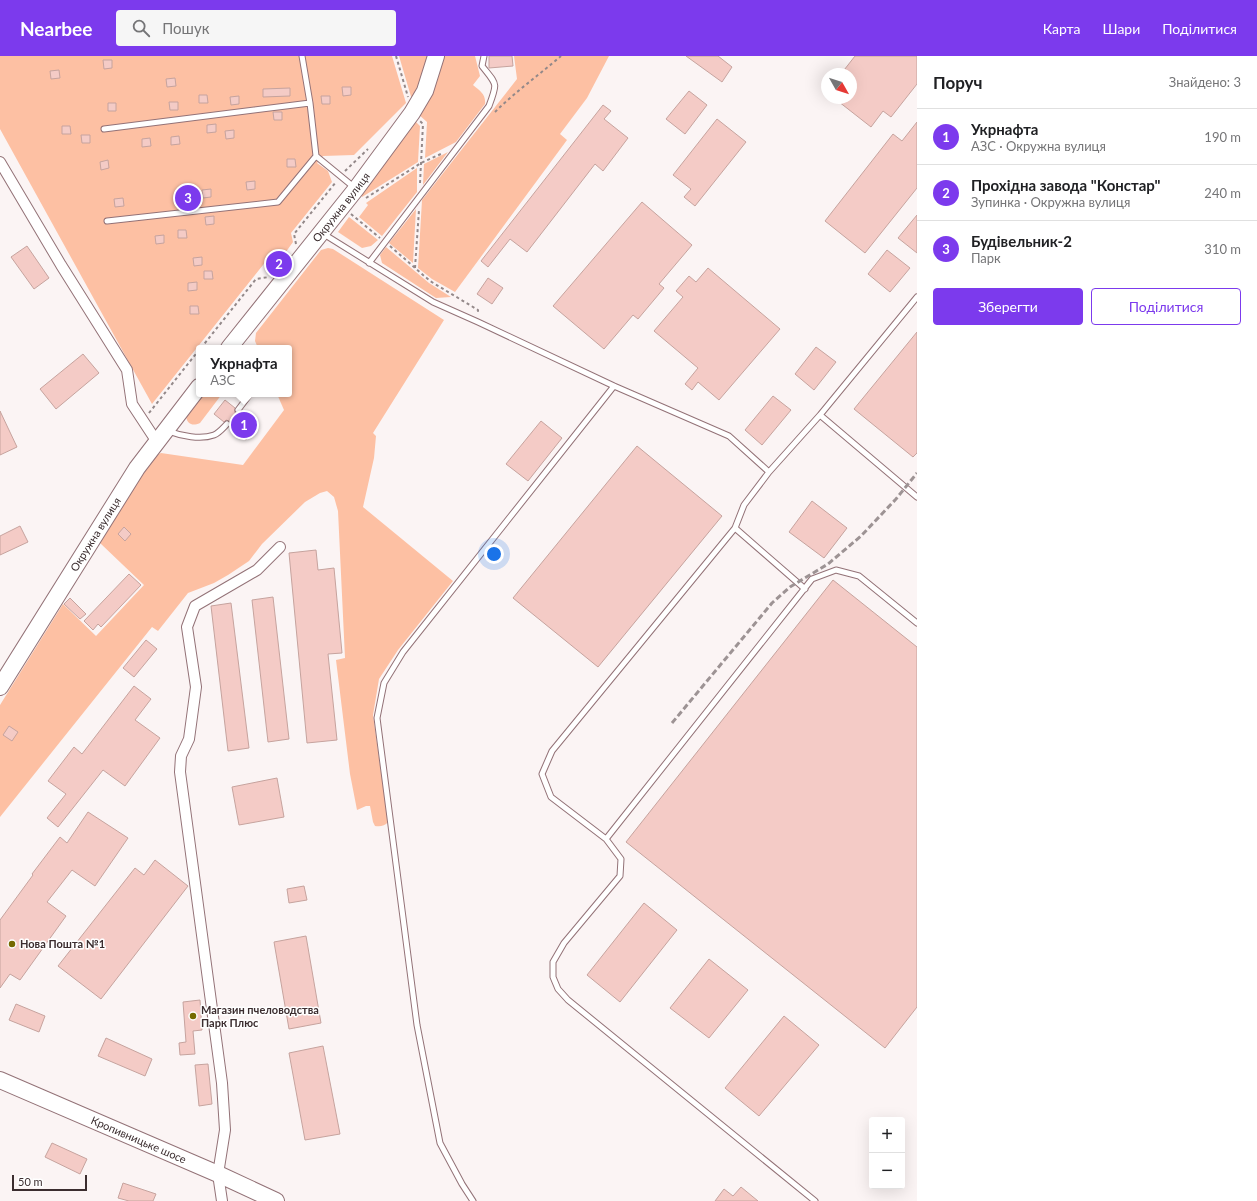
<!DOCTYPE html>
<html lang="uk">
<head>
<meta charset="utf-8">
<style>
  body { margin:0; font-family:Lato,sans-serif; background:#f6f6f6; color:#202124 }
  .controls { position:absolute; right:12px; bottom:12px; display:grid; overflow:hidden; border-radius:4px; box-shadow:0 4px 16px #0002 }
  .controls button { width:36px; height:36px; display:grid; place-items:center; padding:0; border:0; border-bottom:1px solid #e0e0e0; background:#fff; color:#202124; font:20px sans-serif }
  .compass { position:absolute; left:821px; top:12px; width:36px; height:36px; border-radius:50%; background:#fff; box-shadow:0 4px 16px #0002; rotate:129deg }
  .scale { position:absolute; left:12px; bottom:10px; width:75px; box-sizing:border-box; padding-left:4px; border:2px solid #3b2d2f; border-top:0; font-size:11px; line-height:14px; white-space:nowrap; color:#3b2d2f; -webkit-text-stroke:3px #fff; paint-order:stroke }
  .you { position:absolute; left:494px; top:498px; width:14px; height:14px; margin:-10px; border:3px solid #fff; border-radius:50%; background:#1a73e8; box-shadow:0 0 0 6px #1a73e833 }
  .badge { display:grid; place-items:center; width:26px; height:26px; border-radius:50%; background:#7c3aed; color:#fff; font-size:13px; font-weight:700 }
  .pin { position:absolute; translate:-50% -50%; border:2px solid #fff; box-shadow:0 1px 4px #0006 }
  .popup { position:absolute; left:196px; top:289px; width:96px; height:52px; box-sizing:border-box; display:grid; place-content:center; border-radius:4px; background:#fff; filter:drop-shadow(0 1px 3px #0005); font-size:13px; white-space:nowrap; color:#757577 }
  .popup b { font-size:15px; color:#202124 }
  .popup::after { content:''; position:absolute; left:50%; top:100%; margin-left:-8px; border:8px solid transparent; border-top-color:#fff }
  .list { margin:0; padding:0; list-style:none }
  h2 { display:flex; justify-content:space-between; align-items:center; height:52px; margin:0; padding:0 16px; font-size:17px }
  h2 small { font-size:13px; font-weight:400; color:#757577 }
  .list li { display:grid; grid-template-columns:26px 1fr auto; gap:12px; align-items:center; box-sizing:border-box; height:56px; padding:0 16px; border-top:1px solid #e0e0e0 }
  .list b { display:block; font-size:15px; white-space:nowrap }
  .list p { margin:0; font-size:13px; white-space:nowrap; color:#757577 }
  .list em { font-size:13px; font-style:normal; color:#757577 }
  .actions { display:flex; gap:8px; padding:12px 16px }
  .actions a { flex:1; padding:9px 0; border:1px solid #7c3aed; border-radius:4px; text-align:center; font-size:14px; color:#7c3aed }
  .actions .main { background:#7c3aed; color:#fff }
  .icon { flex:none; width:22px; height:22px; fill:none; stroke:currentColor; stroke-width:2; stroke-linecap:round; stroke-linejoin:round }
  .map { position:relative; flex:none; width:917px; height:1145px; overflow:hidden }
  header { display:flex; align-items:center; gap:24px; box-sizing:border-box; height:56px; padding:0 20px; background:#7c3aed; color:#fff }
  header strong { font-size:19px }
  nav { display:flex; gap:22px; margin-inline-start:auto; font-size:14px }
  .search { width:280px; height:36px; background:#f6f6f6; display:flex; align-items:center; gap:10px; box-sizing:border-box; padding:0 14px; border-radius:4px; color:#757577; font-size:15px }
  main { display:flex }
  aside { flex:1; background:#fff }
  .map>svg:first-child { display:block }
  .green { fill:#fdc0a3 }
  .building { fill:#f4cbc6; stroke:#c6a39e }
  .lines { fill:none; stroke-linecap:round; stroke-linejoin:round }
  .service-casing { stroke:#937277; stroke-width:7 }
  .minor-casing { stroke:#937277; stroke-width:12 }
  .primary-casing { stroke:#937277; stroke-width:18 }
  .path { stroke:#938889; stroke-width:2; stroke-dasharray:3 3; stroke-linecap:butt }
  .service { stroke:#fff; stroke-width:5 }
  .minor { stroke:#fff; stroke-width:10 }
  .primary { stroke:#fff; stroke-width:16 }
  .rail { stroke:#9d9394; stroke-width:3; stroke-dasharray:6 3; stroke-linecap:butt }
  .poi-dot { fill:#756a01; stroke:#fff; stroke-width:1.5 }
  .labels { text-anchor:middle; stroke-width:3; stroke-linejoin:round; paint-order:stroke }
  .street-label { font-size:11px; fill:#3b2d2f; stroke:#fff }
  .poi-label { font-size:11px; font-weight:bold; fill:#3b2d2f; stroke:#fff; text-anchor:start }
</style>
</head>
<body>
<header>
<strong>Nearbee</strong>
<div class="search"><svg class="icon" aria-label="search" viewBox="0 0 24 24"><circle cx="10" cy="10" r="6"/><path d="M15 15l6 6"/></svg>Пошук</div>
<nav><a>Карта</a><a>Шари</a><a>Поділитися</a></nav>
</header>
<main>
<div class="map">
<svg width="917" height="1145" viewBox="0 0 917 1145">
  <rect width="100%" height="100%" fill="#fbf4f4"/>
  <!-- green -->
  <path class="green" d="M 0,0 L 392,0 L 406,47 L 354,99 L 323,100 L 317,107 L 328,115 L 332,126 L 291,177 L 293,186 L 283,200 L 275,194 L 152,348 L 0,73 Z
    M 399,0 L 429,0 L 418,32 L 412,44 Z
    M 443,0 L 475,0 L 480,20 L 473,29 C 480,35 486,38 485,48 L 456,86 L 425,102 L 427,66 L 418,58 Z
    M 514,0 L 609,0 L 587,42 L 560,78 L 567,84 L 455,236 L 432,223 L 418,212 L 422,144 L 517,23 Z
    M 414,64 L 420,70 L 418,106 L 362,141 L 361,136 Z
    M 448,96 L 423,129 L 424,108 Z
    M 417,112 L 417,136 L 382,180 L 359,161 L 368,149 L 366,147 Z
    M 416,153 L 413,207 L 389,187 Z
    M 349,161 L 378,184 L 371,190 L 362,192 L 338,176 Z
    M 386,191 L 429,227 L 451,241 L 436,242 L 382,207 L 380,199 Z
    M 328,192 L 333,193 L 444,264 L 373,377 L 376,380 L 374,402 L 363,451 L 453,525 L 398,594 L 379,623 L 373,659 L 388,766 C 385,770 380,771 375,770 L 373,766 L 370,750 L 366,750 L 357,754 L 350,718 L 336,604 L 345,602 L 338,455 L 334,441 L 327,435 L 320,437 L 305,446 L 262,488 L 249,505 L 228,519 L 214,527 L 188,537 L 158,575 L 152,571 L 0,761 L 0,649 L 63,548 L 96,580 L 144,529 L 100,487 L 131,435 L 157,399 L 161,397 L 243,409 L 284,354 L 277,338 L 289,338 L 289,292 L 258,292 L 255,285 L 256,277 L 321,194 Z
    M 202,338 L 222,338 L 200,367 C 193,370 188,369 186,361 Z"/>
  <!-- building -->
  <path class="building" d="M 489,0 L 512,0 L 513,10 L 489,12 Z
    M 686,0 L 718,0 L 732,11 L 722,26 Z
    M 855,0 L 917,0 L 917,28 L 891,61 L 883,55 L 871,71 L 834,42 L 851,42 L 851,18 L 841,18 Z
    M 103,4 L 112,4 L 112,12 L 104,13 Z
    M 59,14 L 60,22 L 51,23 L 50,15 Z
    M 175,22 L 176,30 L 167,31 L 166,23 Z
    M 342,31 L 351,31 L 351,39 L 343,40 Z
    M 290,32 L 290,40 L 263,41 L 263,33 Z
    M 689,35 L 707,49 L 685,78 L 666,63 Z
    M 199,39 L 207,39 L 208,47 L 199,47 Z
    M 239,40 L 239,48 L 231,49 L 230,41 Z
    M 321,40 L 330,40 L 330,48 L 322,48 Z
    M 169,46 L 178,46 L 178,54 L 170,54 Z
    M 108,47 L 116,47 L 116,55 L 108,55 Z
    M 603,49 L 611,55 L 604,63 L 628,82 L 603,115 L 595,108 L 527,196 L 510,183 L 488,211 L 481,205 Z
    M 273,56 L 282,56 L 282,64 L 274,64 Z
    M 717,63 L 746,86 L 695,150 L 684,141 L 691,133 L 673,119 Z
    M 917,66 L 917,132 L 865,197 L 825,165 L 893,78 L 902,85 Z
    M 216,68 L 216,76 L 207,77 L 207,69 Z
    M 62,70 L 70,70 L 71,78 L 62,78 Z
    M 234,74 L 234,82 L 226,83 L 225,75 Z
    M 81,79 L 90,79 L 90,87 L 82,87 Z
    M 179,80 L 180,88 L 171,89 L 171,81 Z
    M 150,82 L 151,90 L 142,91 L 142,83 Z
    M 287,103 L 295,103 L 296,111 L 287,111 Z
    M 108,104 L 109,112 L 101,114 L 100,106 Z
    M 255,125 L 255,133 L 247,134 L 246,126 Z
    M 211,133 L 211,141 L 203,142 L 202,134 Z
    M 123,142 L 124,150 L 115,151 L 114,143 Z
    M 642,146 L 692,189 L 659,228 L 664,232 L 638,263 L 633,259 L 604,293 L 553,250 Z
    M 917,159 L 917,197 L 898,182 Z
    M 214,160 L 214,168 L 206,169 L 205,161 Z
    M 178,174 L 186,174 L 187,182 L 178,182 Z
    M 164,179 L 164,187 L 156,188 L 155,180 Z
    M 27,190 L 49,222 L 34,233 L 11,201 Z
    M 887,194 L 910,212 L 890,236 L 868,218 Z
    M 202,201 L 202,209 L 194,210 L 193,202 Z
    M 708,212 L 780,273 L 719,344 L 698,326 L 692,334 L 685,328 L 698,312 L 654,275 L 683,241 L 676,235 L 689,220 L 696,226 Z
    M 204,215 L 212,215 L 213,223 L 204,223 Z
    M 488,222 L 503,232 L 492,248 L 477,238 Z
    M 197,226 L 197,234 L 188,235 L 188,227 Z
    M 190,250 L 198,250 L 199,258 L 190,258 Z
    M 917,276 L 917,397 L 913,401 L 854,353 Z
    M 816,291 L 836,306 L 814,334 L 795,318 Z
    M 83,298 L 99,317 L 56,353 L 40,333 Z
    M 773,340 L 791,354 L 762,389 L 745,374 Z
    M 225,344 L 235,352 L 235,357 L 238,358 L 241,357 L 258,370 L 246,384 L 230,371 L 231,367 L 229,365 L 226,364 L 224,366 L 214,358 Z
    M 0,355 L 17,391 L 0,399 Z
    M 541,365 L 562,382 L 528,425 L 506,408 Z
    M 637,390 L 722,460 L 598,611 L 513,542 Z
    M 812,445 L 847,472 L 824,502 L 789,476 Z
    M 20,470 L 28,486 L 0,499 L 0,480 Z
    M 124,471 L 131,478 L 125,485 L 118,478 Z
    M 316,494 L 318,514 L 334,512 L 342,597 L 328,598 L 337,684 L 307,687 L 289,497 Z
    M 129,518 L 141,529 L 101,571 L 98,568 L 93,574 L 84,565 Z
    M 833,524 L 917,591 L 917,951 L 885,992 L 626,786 Z
    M 273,541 L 289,683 L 268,686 L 252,544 Z
    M 70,542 L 86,558 L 80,563 L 64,548 Z
    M 231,547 L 249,692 L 228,695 L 211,550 Z
    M 146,584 L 157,593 L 134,621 L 123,612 Z
    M 134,630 L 151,643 L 135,664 L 160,682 L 125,730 L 103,714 L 58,771 L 47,762 L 66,738 L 48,725 L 74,691 L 82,698 Z
    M 9,670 L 18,676 L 12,685 L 3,679 Z
    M 277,722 L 284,761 L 239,769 L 232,731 Z
    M 88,756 L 128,782 L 95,830 L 72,814 L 47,846 L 66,860 L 20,924 L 10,918 L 0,932 L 0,864 L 33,819 L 32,818 L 60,781 L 67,787 Z
    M 155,804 L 188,830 L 101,943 L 58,910 L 135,812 L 144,819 Z
    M 304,830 L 307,844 L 289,847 L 287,833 Z
    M 644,847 L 677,874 L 620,946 L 587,919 Z
    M 306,880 L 321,967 L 289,973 L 274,886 Z
    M 709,903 L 748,934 L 709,982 L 670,952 Z
    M 200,944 L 202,974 L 193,975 L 195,998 L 180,999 L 179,987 L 186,986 L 183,946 Z
    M 16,948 L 45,960 L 39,976 L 9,964 Z
    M 784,960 L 819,989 L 759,1060 L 725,1032 Z
    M 106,982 L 152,1003 L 145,1020 L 98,1000 Z
    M 323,990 L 340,1078 L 305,1084 L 289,997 Z
    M 208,1008 L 212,1048 L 199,1050 L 195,1009 Z
    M 52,1087 L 87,1103 L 80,1118 L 45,1101 Z
    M 123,1127 L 156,1138 L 153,1145 L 129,1145 L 118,1142 Z
    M 741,1131 L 758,1145 L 715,1145 L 724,1133 L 733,1140 Z"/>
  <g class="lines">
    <!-- service casing -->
    <g class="service-casing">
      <path id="service" d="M 302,0 L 310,47 L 316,100 L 355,132
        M 104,73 L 310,47
        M 107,165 L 278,146 L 316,100
        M 322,177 L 433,246 L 478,266 L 614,330 L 729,380 L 769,416
        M 369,207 L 489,50 C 498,26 497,29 482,10 L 484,0
        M 238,354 L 250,338
        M 820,359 L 917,441
        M 168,375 C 181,380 201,384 214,379 C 219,377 223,372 227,368
        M 735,472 L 744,449 L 769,416 L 820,359 L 917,241
        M 805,533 L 735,472 L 552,695 L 542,718 L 551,741 L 606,783 L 621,803 L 620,820 L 564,887 L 553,906 L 553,921 L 558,933 L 568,944 L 815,1145
        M 606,783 L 812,523 L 836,514 L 859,520 L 917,567
        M 473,1145 L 462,1128 L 440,1087 L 417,969 L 377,662 L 384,627 L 403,596 L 614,330"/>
    </g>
    <!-- minor casing -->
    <g class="minor-casing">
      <path id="minor" d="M 0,106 L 61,209 L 127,314 L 132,348 L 157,386
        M 222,1145 L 218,1118 L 225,1074 L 222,1027 L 180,716 L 181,700 L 189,683 L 196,631 L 187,571 L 195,550 L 257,514 L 280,491"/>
    </g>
    <!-- primary casing -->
    <g class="primary-casing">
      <g id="primary">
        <path id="s1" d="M 229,292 L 356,133 L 412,57 L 425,35 L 436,0"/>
        <path id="s2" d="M 0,631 L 137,412 L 199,331"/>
        <path id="s3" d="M 0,1024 L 218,1118 L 276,1145"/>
      </g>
    </g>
    <!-- path -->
    <path class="path" d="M 396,0 L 408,41
      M 495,56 C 515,36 539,19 561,0
      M 345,115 L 368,93
      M 420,127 L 423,68 L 420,65
      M 366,142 L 421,107 L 443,97
      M 351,158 L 380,182
      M 296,188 L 294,178 L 336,126
      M 390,190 L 430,225 L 478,254 L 478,258
      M 415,212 L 419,154
      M 201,292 L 256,223 L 269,221
      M 149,357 L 199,294"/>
    <!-- service -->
    <use href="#service" class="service"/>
    <!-- minor -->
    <use href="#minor" class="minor"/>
    <!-- primary -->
    <use href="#primary" class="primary"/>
    <!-- rail -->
    <path class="rail" d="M 672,667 L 772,547 L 790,531 L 828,508 L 861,480 L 896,443 L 917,417"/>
  </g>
  <!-- markers -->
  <g class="poi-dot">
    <circle cx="12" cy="888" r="4"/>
    <circle cx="193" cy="960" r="4"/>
  </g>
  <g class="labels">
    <!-- street labels -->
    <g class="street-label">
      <text dy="4" stroke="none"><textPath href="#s1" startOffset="180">Окружна вулиця</textPath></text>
      <text dy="4" stroke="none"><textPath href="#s2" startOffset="180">Окружна вулиця</textPath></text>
      <text dy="4" stroke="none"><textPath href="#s3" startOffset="151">Кропивницьке шосе</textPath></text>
    </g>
    <!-- poi labels -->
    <g class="poi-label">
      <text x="20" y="892">Нова Пошта №1</text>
      <text x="201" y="958">Магазин пчеловодства<tspan x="201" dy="13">Парк Плюс</tspan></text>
    </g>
  </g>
</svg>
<div class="controls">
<button>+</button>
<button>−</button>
</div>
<svg class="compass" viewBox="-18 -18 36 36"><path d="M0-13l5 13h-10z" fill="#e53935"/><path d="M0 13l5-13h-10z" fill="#757577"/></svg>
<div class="scale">50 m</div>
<div class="you"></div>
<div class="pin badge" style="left:244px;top:369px">1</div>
<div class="popup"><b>Укрнафта</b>АЗС</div>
<div class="pin badge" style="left:279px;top:208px">2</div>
<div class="pin badge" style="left:188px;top:142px">3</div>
</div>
<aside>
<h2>Поруч<small>Знайдено: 3</small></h2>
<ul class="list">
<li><span class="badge">1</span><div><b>Укрнафта</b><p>АЗС · Окружна вулиця</p></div><em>190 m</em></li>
<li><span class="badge">2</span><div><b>Прохідна завода &quot;Констар&quot;</b><p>Зупинка · Окружна вулиця</p></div><em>240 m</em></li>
<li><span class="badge">3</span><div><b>Будівельник-2</b><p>Парк</p></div><em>310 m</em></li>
</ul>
<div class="actions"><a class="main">Зберегти</a><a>Поділитися</a></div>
</aside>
</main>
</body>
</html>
